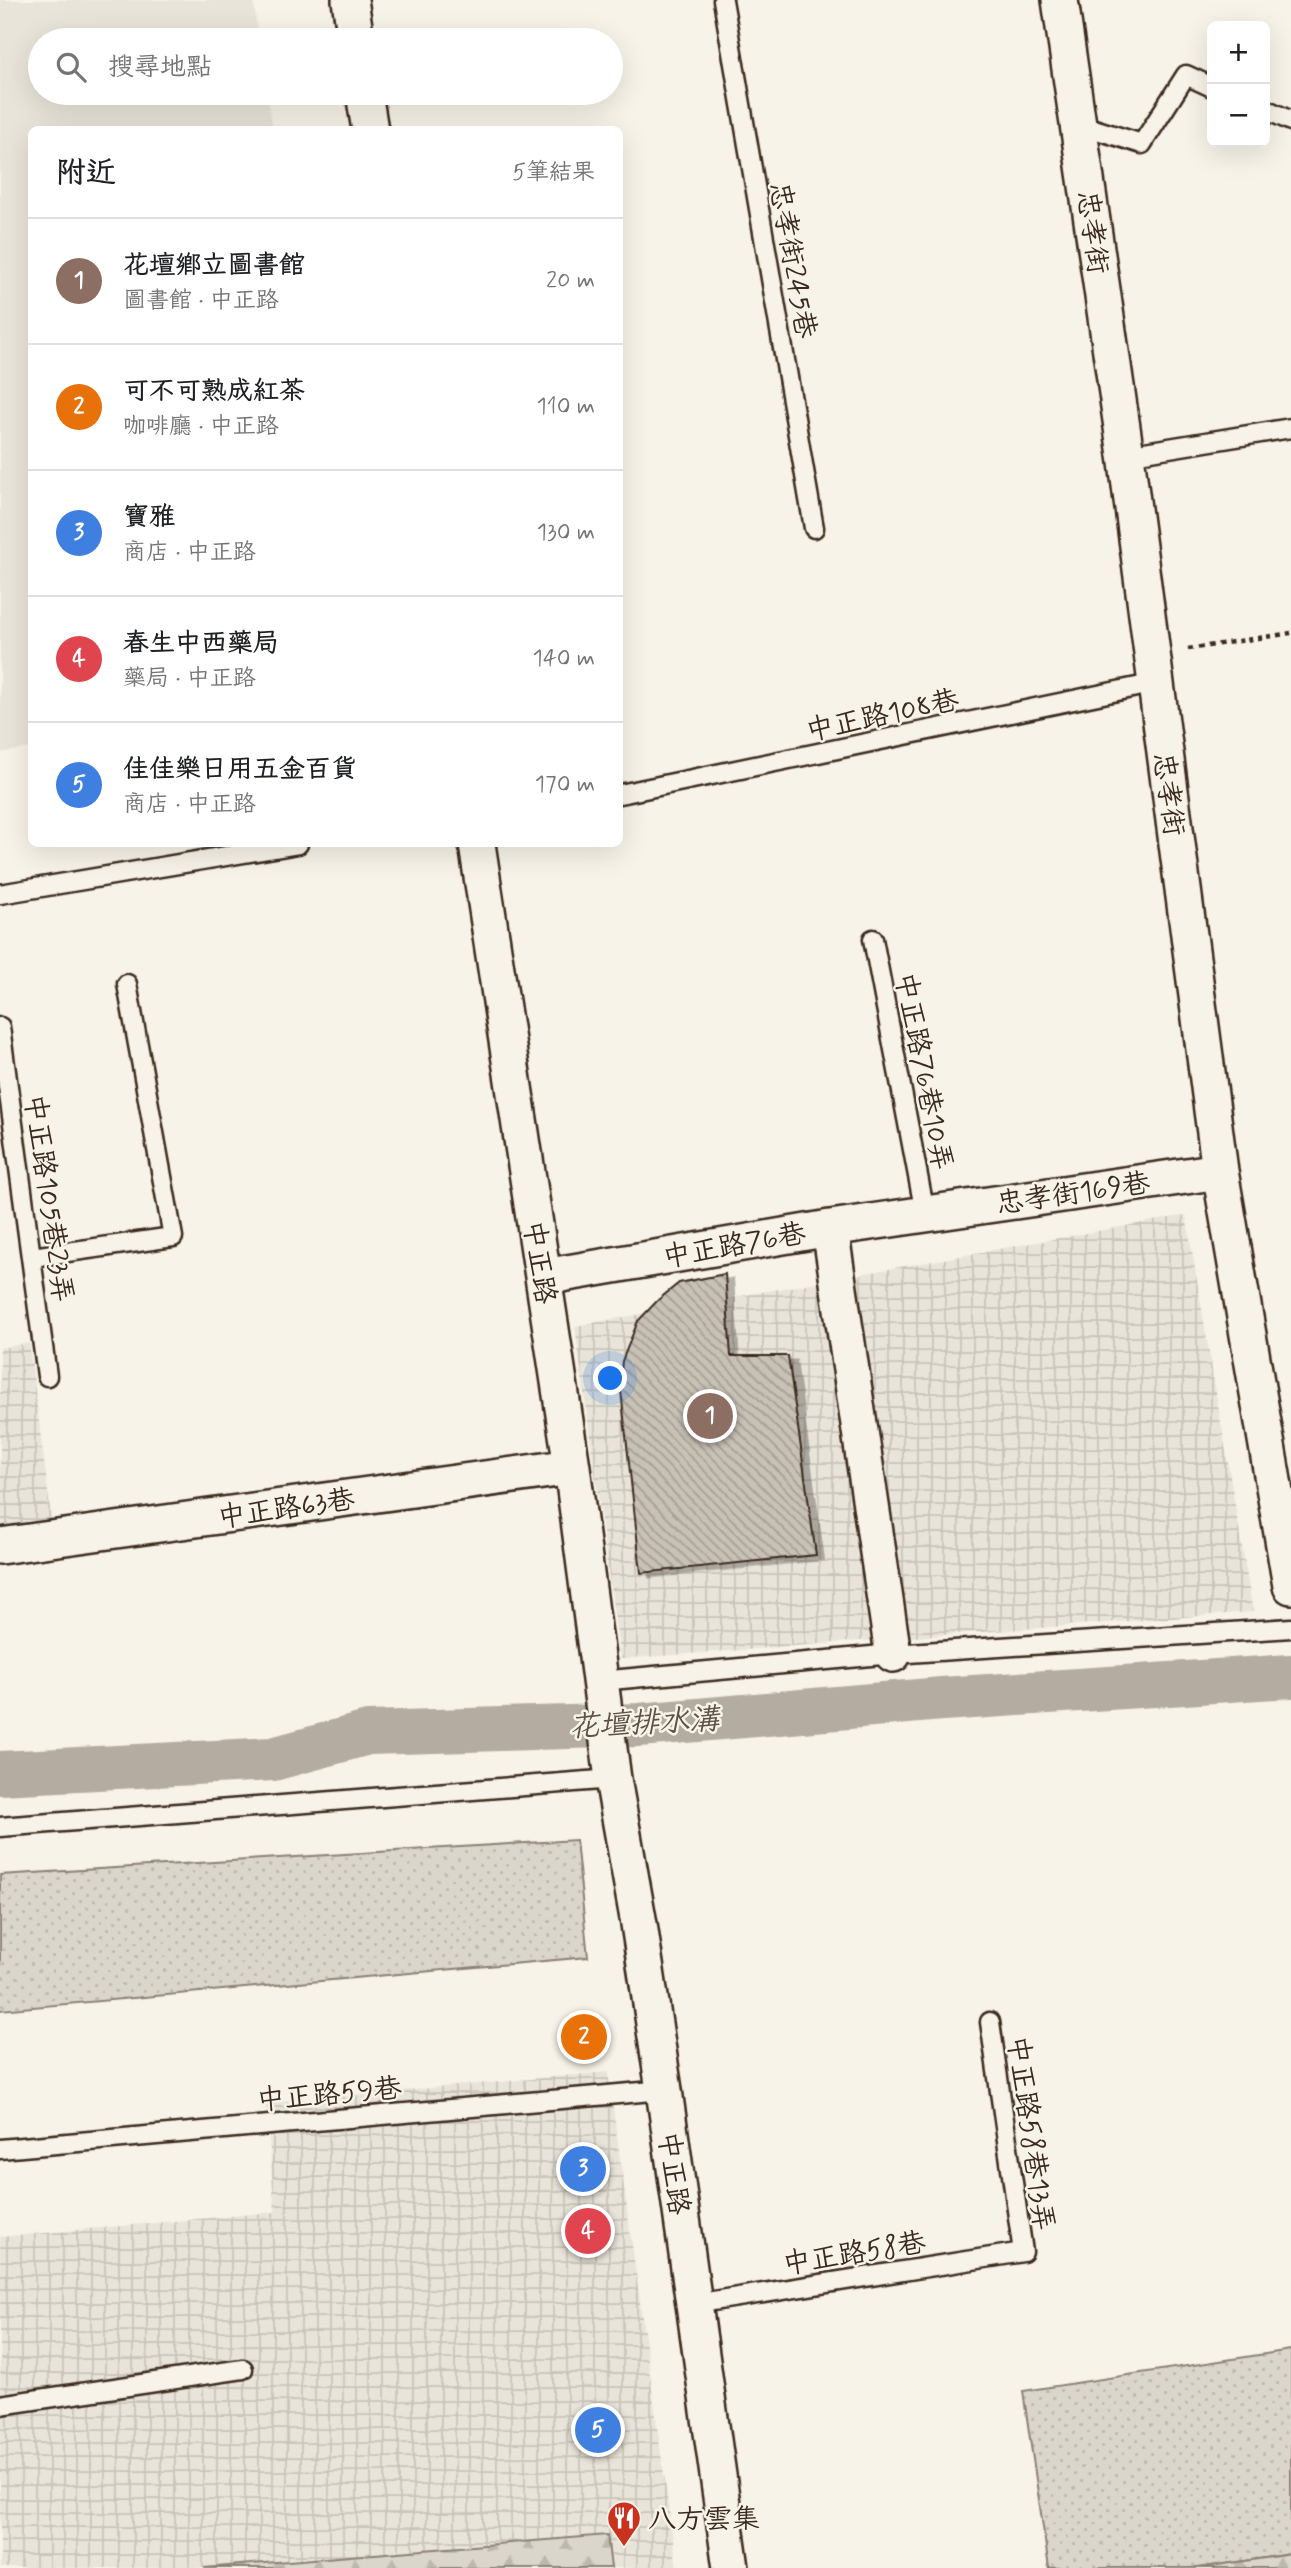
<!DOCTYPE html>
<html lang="zh-TW">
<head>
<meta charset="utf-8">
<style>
  body { margin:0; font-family:Mynerve,"LXGW WenKai TC",sans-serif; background:#f2f2f2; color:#202124 }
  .controls { position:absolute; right:21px; top:21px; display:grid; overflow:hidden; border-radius:10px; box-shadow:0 7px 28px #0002 }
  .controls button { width:63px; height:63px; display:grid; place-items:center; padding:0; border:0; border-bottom:2px solid #e0e0e0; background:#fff; color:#202124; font:35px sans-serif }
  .you { position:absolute; left:611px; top:1379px; width:24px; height:24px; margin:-18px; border:5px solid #fff; border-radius:50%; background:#1a73e8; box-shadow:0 0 0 10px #1a73e833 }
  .badge { display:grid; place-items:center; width:46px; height:46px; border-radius:50%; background:#c8321e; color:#fff; font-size:23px; font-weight:700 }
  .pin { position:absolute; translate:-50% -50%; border:4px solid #fff; box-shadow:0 2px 7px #0006 }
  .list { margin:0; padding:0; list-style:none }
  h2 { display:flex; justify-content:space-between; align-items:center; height:91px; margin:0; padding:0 28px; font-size:30px }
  h2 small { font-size:23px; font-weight:400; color:#757577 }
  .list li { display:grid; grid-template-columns:46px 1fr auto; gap:21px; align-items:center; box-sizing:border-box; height:126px; padding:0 28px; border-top:2px solid #e0e0e0 }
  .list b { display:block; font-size:26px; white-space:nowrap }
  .list p { margin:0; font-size:23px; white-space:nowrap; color:#757577 }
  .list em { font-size:23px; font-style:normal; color:#757577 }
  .icon { flex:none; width:38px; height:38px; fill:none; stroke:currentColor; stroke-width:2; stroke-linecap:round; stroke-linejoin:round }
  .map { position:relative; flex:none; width:1291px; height:2568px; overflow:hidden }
  .search { position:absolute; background:#fff; box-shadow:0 7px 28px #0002; left:28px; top:28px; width:595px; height:77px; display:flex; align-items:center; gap:18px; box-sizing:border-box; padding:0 24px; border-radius:38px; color:#757577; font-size:26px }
  .panel { position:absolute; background:#fff; box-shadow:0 7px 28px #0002; left:28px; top:126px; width:595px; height:721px; border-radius:10px }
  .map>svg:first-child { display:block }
  .built { fill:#e9e4d9 }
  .industrial { fill:url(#industrial-grid) }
  .grass { fill:url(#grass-dots); stroke:#8b8074; stroke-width:2 }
  .forest { fill:url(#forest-firs); stroke:#8b8074; stroke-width:2 }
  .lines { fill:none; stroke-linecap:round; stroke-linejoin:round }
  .canal { stroke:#b4aca0; stroke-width:44 }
  .building { fill:url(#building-back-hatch); stroke:#3b2a1e; stroke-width:2; filter:url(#shadow) }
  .service-casing { stroke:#3b2a1e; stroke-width:23 }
  .minor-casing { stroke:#3b2a1e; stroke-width:40 }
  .path { stroke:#3b2a1e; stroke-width:4.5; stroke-dasharray:5 5; stroke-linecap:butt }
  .service { stroke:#f7f3e8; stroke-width:18 }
  .minor { stroke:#f7f3e8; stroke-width:35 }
  .labels { text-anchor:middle; stroke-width:5; stroke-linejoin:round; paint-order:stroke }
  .street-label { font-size:28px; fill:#3b2a1e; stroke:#f7f3e8 }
  .poi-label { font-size:28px; fill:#3b2a1e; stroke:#f7f3e8; text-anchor:start }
  .water-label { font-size:30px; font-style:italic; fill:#5f5145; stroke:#f7f3e8 }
</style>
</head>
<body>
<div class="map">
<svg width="1291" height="2568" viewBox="0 0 1291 2568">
  <defs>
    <pattern id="industrial-grid" width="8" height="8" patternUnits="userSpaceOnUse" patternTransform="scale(1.75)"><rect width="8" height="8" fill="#e9e4d9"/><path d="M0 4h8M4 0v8" fill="none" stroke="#c9c4ba"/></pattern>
    <pattern id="grass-dots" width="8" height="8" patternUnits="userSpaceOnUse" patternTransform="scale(1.75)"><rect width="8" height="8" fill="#dbd6cb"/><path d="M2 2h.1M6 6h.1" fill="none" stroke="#bdb8ae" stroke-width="1.8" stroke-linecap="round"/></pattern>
    <pattern id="forest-firs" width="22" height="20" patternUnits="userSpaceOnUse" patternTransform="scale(1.75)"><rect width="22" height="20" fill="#dbd6cb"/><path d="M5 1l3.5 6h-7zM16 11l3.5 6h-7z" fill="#bdb8ae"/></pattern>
    <pattern id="building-back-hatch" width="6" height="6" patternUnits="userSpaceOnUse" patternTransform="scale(1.75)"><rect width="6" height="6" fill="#c8c1b6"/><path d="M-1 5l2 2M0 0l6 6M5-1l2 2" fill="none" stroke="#a49d93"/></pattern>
    <filter id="shadow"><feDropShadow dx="8" dy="4.5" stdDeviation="0" flood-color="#0004"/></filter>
  </defs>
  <rect width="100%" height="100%" fill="#f7f3e8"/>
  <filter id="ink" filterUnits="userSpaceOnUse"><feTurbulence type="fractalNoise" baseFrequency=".0143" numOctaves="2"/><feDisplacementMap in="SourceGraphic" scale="14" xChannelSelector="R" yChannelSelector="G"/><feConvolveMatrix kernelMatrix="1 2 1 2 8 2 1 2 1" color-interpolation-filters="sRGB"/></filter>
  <g filter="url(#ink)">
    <!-- built -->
    <path class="built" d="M 0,0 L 253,0 L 259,40 L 40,40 L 40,93 L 267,93 L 273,129 L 32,130 L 32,748 L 0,753 Z"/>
    <!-- industrial -->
    <path class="industrial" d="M 1186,1215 L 1253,1612 L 620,1659 L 575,1326 Z
      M 29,1343 L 52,1524 L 0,1533 L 0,1348 Z
      M 608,2072 L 677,2568 L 611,2568 L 606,2535 L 204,2568 L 0,2568 L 0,2237 L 275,2212 L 266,2103 Z"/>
    <!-- grass -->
    <path class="grass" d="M 576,1840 L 588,1957 L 0,2010 L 0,1875 Z
      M 1291,2350 L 1291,2554 L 1198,2568 L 1049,2568 L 1023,2391 Z"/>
    <!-- forest -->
    <path class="forest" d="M 607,2535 L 611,2568 L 204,2568 Z
      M 1291,2554 L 1291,2568 L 1198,2568 Z"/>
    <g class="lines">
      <!-- canal -->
      <path class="canal" d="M 0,1773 L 273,1759 L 368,1733 L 639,1725 L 942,1699 L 1291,1676"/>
    </g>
    <!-- building -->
    <path class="building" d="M 725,1274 L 731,1356 L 788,1356 L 816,1555 L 641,1573 L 620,1381 L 622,1361 L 638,1321 L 658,1300 L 679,1283 Z"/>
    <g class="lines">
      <!-- service casing -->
      <g class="service-casing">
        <path id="service" d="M 723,0 L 814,528
          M 1265,109 L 1291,121
          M 1078,124 L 1142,144 L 1186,75 L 1212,87
          M 1126,455 L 1291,428
          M 620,794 L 1156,683
          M 0,894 L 298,844
          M 873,939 L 925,1213
          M 0,1027 L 47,1376
          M 32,1257 L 173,1237 L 127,984
          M 600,1681 L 893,1654 L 1291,1628
          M 0,1827 L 613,1779
          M 0,2149 L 664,2090
          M 694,2304 L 1023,2252 L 990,2022
          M 0,2405 L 243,2369"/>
      </g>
      <!-- minor casing -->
      <g class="minor-casing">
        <path id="minor" d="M 350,0 L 356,40
          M 1060,0 L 1126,455 L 1220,1171 L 1291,1586
          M 364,93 L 370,130
          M 477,844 L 572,1467 L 613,1779 L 639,1924 L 664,2090 L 731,2568
          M 830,1228 L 893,1654
          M 544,1277 L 830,1228 L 1220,1171
          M 0,1546 L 572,1467"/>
      </g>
      <!-- path -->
      <path class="path" d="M 1188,649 L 1291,633"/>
      <!-- service -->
      <use href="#service" class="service"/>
      <!-- minor -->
      <use href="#minor" class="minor"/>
    </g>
  </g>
  <!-- icons -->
  <defs>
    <g id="restaurant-pin" transform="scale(1.75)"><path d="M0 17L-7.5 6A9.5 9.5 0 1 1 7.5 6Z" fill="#c8321e" stroke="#f7f3e8"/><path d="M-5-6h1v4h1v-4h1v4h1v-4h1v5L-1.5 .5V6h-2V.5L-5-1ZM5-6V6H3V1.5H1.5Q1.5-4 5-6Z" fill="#fff"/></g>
  </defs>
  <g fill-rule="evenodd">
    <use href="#restaurant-pin" x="624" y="2518"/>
  </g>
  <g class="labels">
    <!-- street labels -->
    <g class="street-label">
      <text transform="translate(1094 232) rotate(82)" y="10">忠孝街</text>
      <text transform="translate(794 260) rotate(80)" y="10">忠孝街245巷</text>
      <text transform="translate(882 714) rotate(-12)" y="10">中正路108巷</text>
      <text transform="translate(1170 794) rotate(82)" y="10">忠孝街</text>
      <text transform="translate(925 1071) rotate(79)" y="10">中正路76巷10弄</text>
      <text transform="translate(1073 1192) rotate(-8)" y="10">忠孝街169巷</text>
      <text transform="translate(50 1198) rotate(82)" y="10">中正路105巷23弄</text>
      <text transform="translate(734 1244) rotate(-10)" y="10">中正路76巷</text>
      <text transform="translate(541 1262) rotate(81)" y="10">中正路</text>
      <text transform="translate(286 1507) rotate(-8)" y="10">中正路63巷</text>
      <text transform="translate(329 2093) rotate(-5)" y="10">中正路59巷</text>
      <text transform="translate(1032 2133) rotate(82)" y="10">中正路58巷13弄</text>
      <text transform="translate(675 2173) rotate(82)" y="10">中正路</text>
      <text transform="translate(854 2252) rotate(-9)" y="10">中正路58巷</text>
    </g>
    <!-- poi labels -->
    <g class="poi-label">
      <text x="648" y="2528">八方雲集</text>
    </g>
    <!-- water labels -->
    <g class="water-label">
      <text transform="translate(644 1722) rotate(-3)" y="10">花壇排水溝</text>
    </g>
  </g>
</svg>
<div class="controls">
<button>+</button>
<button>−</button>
</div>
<div class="you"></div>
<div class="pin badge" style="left:710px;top:1416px;background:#8d6e63">1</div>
<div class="pin badge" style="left:584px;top:2037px;background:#e8710a">2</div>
<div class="pin badge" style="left:583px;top:2169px;background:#3f7fe0">3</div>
<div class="pin badge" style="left:588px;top:2231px;background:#e0444e">4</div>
<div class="pin badge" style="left:598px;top:2430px;background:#3f7fe0">5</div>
<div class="search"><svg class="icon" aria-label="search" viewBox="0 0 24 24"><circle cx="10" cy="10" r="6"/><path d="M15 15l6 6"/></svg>搜尋地點</div>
<section class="panel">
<h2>附近<small>5筆結果</small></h2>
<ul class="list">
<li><span class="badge" style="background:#8d6e63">1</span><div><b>花壇鄉立圖書館</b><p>圖書館 · 中正路</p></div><em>20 m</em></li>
<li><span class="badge" style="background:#e8710a">2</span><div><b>可不可熟成紅茶</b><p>咖啡廳 · 中正路</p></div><em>110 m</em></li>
<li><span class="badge" style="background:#3f7fe0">3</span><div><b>寶雅</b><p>商店 · 中正路</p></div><em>130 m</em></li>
<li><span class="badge" style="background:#e0444e">4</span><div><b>春生中西藥局</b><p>藥局 · 中正路</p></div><em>140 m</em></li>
<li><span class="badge" style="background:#3f7fe0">5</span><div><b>佳佳樂日用五金百貨</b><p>商店 · 中正路</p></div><em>170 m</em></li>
</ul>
</section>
</div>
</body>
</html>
